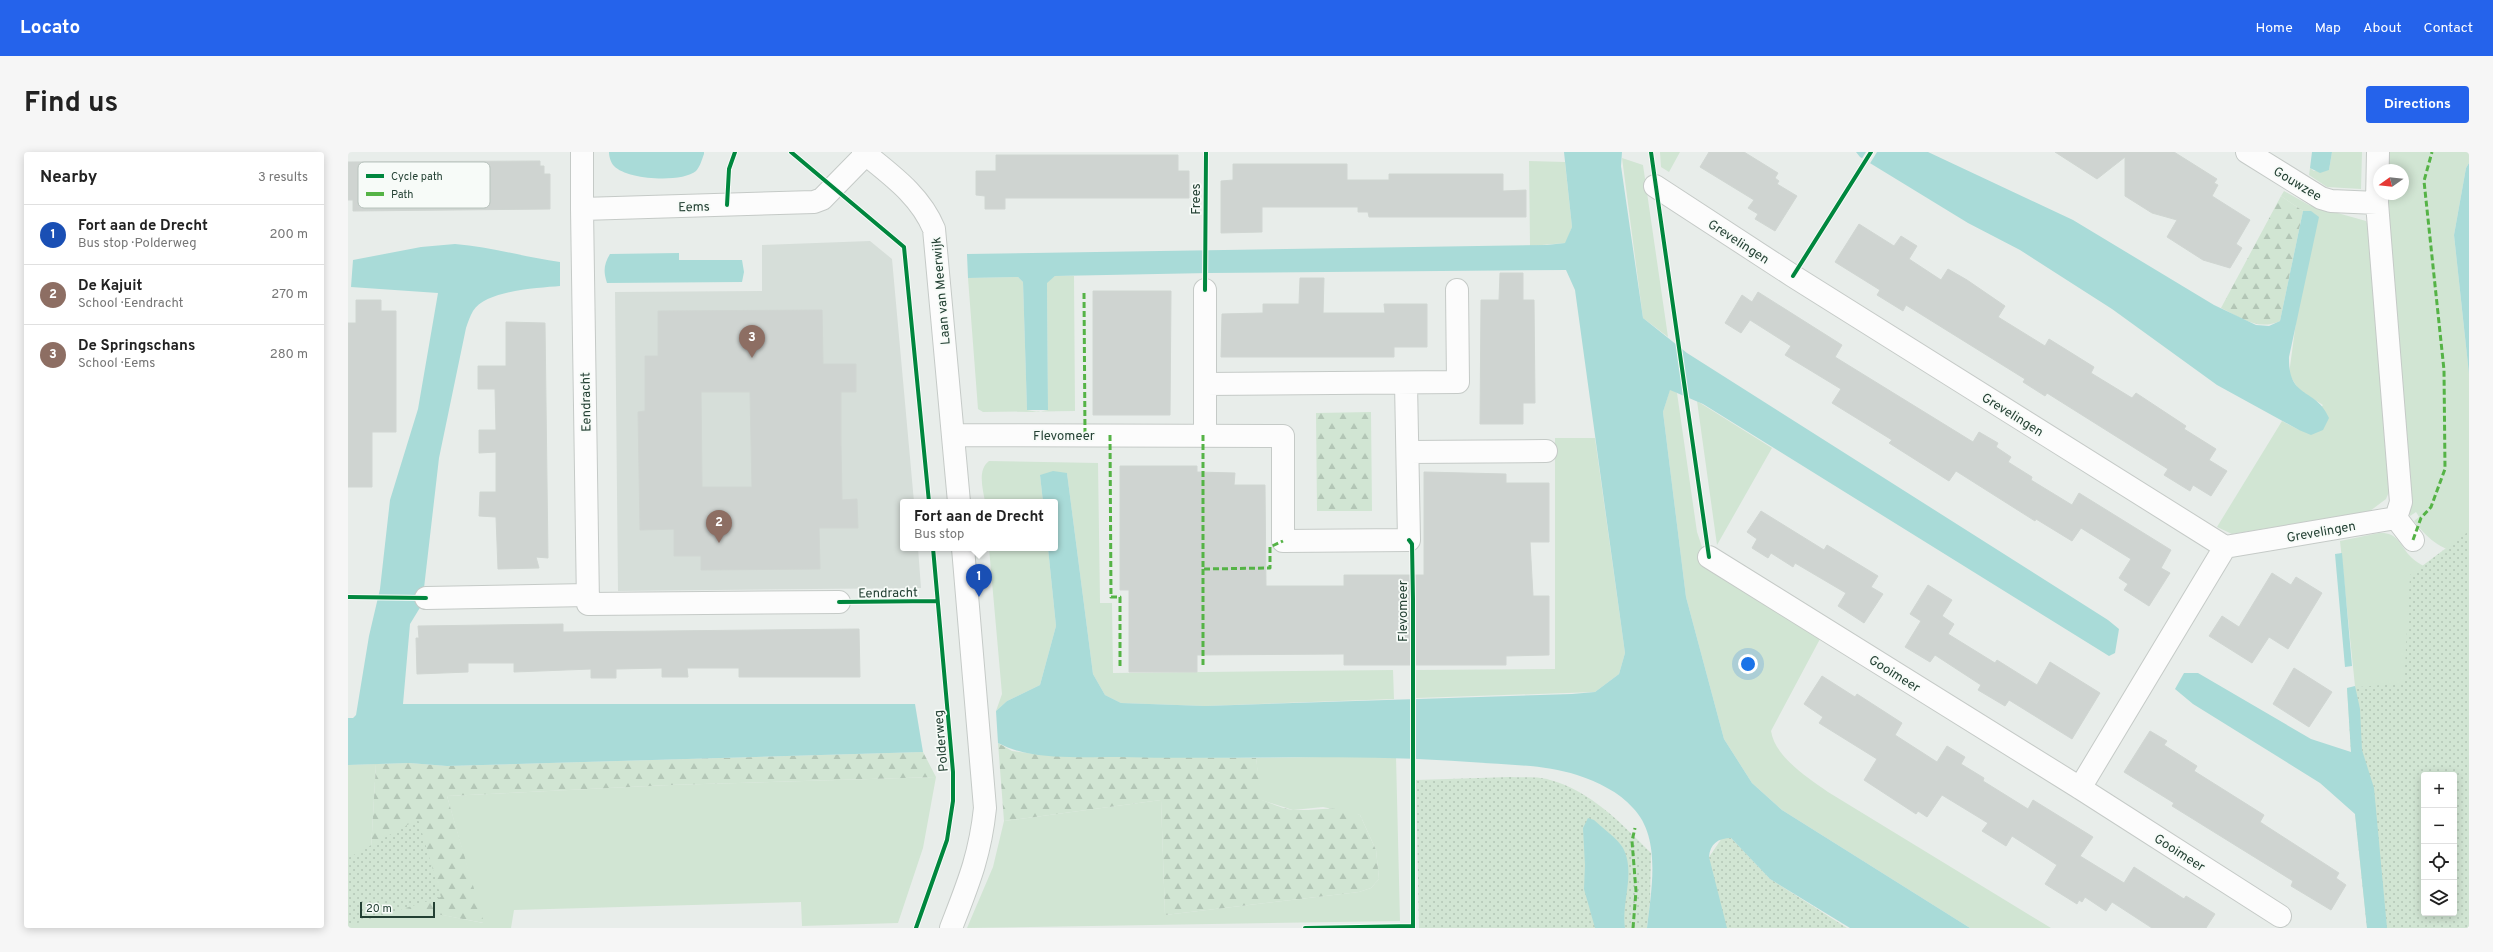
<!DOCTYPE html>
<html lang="en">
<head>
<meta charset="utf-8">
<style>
  body { margin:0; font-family:Overpass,sans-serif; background:#f6f6f6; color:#222 }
  .controls { position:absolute; right:12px; bottom:12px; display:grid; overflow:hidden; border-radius:4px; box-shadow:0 2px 10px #0003 }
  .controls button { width:36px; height:36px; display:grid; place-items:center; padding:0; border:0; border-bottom:1px solid #e0e0e0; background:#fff; color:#222; font:20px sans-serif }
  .compass { position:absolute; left:2025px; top:12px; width:36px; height:36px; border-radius:50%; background:#fff; box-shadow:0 2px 10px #0003; rotate:255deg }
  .scale { position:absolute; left:12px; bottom:10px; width:75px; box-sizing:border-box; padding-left:4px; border:2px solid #244134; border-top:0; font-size:11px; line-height:14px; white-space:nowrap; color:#244134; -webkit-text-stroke:3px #f7fbf8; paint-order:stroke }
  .you { position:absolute; left:1400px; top:512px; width:14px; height:14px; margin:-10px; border:3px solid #fff; border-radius:50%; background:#1a73e8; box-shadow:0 0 0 6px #1a73e833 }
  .badge { display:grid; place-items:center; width:26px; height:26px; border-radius:50%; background:#2563eb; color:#fff; font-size:13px; font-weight:700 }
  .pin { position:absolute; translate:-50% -33px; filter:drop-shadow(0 1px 2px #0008) }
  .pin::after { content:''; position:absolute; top:21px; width:14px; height:12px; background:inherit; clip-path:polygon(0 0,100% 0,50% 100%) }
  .popup { position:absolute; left:552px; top:347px; width:158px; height:52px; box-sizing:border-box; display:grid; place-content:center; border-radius:4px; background:#fff; filter:drop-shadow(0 1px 3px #0005); font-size:13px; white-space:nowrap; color:#767676 }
  .popup b { font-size:15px; color:#222 }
  .popup::after { content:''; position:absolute; left:50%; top:100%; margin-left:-8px; border:8px solid transparent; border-top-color:#fff }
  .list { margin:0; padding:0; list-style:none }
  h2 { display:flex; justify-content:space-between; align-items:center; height:52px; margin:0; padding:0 16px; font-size:17px }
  h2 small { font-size:13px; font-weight:400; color:#767676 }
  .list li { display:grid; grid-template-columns:26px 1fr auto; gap:12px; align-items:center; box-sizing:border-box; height:60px; padding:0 16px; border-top:1px solid #e0e0e0 }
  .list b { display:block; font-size:15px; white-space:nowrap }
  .list p { margin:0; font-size:13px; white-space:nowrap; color:#767676 }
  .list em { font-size:13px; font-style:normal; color:#767676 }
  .icon { flex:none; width:22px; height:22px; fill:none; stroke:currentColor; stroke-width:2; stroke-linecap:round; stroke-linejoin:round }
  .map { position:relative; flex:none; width:2121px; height:776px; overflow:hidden; border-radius:4px }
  header { display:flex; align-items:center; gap:24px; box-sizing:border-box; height:56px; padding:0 20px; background:#2563eb; color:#fff }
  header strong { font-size:19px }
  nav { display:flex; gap:22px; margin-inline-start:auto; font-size:14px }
  .intro { display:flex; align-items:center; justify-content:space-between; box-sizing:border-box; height:96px; padding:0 24px }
  h1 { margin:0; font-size:28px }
  .button { padding:10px 18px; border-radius:4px; background:#2563eb; color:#fff; font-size:14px; font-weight:700 }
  main { display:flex; gap:24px; padding:0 24px }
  aside { flex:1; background:#fff; border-radius:4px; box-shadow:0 2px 10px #0003 }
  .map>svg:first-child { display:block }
  .built { fill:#d6ded9 }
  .green { fill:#d1e5d3; fill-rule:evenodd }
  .forest { fill:url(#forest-firs) }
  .park { fill:url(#park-dots); fill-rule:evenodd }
  .water { fill:#a9dbd8 }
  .pier { fill:#e8edea }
  .building { fill:#cfd4d1; stroke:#d0d6d2; fill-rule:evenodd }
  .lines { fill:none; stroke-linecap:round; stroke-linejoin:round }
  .minor-casing { stroke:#c5cac7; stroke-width:24 }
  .minor { stroke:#fcfcfc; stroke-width:22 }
  .quiet { stroke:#55b346; stroke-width:3; stroke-dasharray:6 3; stroke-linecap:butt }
  .cycleway-casing { stroke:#f7fbf8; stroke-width:6 }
  .cycleway { stroke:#00873e; stroke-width:4 }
  .labels { text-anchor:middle; stroke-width:3.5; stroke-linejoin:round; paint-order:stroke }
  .street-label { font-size:13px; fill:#244134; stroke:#f7fbf8 }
  .key { fill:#f7fbf8; stroke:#b8c3bd; stroke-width:1 }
  .key-label { font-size:11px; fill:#244134 }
</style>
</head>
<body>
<header>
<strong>Locato</strong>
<nav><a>Home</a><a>Map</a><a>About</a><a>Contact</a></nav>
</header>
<div class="intro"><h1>Find us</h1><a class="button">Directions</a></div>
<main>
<aside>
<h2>Nearby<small>3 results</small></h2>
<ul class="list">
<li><span class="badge" style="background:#1a4fb4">1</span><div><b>Fort aan de Drecht</b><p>Bus stop · Polderweg</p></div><em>200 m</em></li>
<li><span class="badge" style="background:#8d6e63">2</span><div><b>De Kajuit</b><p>School · Eendracht</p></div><em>270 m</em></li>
<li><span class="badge" style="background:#8d6e63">3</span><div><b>De Springschans</b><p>School · Eems</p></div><em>280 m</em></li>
</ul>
</aside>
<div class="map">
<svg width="2121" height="776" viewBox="0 0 2121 776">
  <defs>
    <pattern id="forest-firs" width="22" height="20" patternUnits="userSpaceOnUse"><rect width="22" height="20" fill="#d1e5d3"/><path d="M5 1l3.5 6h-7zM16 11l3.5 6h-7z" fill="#b3c6b6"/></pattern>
    <pattern id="park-dots" width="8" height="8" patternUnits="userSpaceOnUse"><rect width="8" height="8" fill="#d1e5d3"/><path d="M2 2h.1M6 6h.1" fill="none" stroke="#b3c6b6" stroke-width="1.8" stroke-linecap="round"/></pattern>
  </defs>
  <rect width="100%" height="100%" fill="#e8edea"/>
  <!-- built -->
  <path class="built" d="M 522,89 L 544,107 L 566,350 L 555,350 L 555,396 L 570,396 L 573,436 L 270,439 L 267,140 L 414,139 L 414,93 Z"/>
  <!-- green -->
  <path class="green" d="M 1312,0 L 1332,0 L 1321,20 L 1313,15 Z
    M 1984,0 L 2014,0 L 2013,37 L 1979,35 L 1961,23 L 1962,16 L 1966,19 L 1981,18 Z
    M 2039,0 L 2121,0 L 2121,11 L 2118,16 L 2106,83 L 2121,222 L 2121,402 C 2096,400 2081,389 2066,369 L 2071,365 L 2068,360 L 2062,364 L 2059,356 L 2063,328 L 2046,136 L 2040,42 L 2055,42 L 2055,18 L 2039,18 Z
    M 1274,6 L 1295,13 L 1320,185 L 1295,166 Z
    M 1181,9 L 1217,10 L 1224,75 L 1218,91 L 1182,94 Z
    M 1936,39 L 1961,53 L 2018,69 L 2021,76 L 2043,335 L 2038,347 L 2022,359 L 1884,382 L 1869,375 L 1934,269 L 1951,278 L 1975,253 L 1951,238 L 1941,222 L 1963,59 L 1955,59 L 1933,44 Z
    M 707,124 L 726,124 L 727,259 L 635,260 L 630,257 L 620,126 L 670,125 L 675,130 L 679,258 L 690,260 L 700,258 L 699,130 Z
    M 1322,237 L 1329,241 L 1349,380 L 1358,407 L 1472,487 L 1423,579 C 1427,605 1459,625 1480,640 L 1703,776 L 1622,776 L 1434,658 L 1404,631 L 1376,587 L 1338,445 L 1315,260 Z
    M 1349,249 L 1424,296 L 1369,393 Z
    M 1207,286 L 1247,286 L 1277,501 L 1271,522 L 1247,540 L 1068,546 L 1068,518 L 1207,517 Z
    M 641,309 L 750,311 L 752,451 L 764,451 L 765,521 L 1045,518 L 1046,547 L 857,554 L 773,551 L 757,543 L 745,522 L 719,321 L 692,323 L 695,350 L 637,350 C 635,337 629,318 641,309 Z
    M 2031,381 C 2049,380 2051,391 2061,403 C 2067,410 2078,415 2085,420 L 2088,408 L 2121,776 L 2039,776 L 2012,557 L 2007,534 L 1992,389 ZM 2076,623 L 2106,623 L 2106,761 L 2076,761 Z
    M 641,396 L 700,396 L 708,474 L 692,533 L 659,549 L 648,559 L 654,542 Z
    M 1048,604 L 1052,769 L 619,776 L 645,715 L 656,669 L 813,648 L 817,763 L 1011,740 L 1023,736 L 1031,727 L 1028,698 L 1012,663 L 975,655 L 945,658 L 913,648 L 908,606 Z
    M 28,612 L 20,748 L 135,771 L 99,644 L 321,633 L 588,625 L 575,696 L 550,771 L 454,774 L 453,750 L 166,758 L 163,776 L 0,776 L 0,613 Z"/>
  <!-- forest -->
  <path class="forest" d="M 1933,44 L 1955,59 L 1932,169 C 1910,179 1893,166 1873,156 Z
    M 1023,260 L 1024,359 L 969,359 L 968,261 Z
    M 650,591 L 664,599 L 694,603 L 908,606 L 914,648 C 923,651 936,658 947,658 C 972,659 985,652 1012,663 L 1028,698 L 1031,727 L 1023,736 L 1011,740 L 817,763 L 813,648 L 656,669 Z
    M 575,600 L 588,625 L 321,633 L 99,644 L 136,771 L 20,749 L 28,612 L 61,611 L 99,614 Z"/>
  <!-- park -->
  <path class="park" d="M 2121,379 L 2121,776 L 2019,776 L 2007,662 L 1999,536 L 2056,531 L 2062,423 ZM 2076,623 L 2106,623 L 2106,761 L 2076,761 Z
    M 1162,625 C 1175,626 1190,624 1202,628 C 1243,639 1274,672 1303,701 L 1302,750 L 1299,776 L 1071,776 L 1068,628 Z
    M 70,667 L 93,745 L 0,774 L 0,706 Z
    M 1374,686 L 1383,686 L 1422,727 L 1499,776 L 1371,776 L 1361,705 Z"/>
  <!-- water -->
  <path class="water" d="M 261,0 L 356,0 L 356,2 C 354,7 352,15 348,19 C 334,31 279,28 266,14 C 263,11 261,5 261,0 Z
    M 1216,0 L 1274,0 L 1273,14 L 1295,166 L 1339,201 L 1760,468 L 1771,477 L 1767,501 L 1761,504 L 1355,252 L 1322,238 L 1315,260 L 1338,445 L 1376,587 L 1404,631 L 1434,658 L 1622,776 L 1502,776 L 1422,727 L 1383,686 C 1370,686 1362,692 1361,705 L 1379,776 L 1299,776 C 1303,739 1314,686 1285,656 C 1271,640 1250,630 1229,623 C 1195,612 1157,613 1122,610 C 1006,601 889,608 772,605 C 733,604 686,610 650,591 L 648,559 L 659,549 L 692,533 L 708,474 L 700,396 L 707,396 L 707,350 L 695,350 L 692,323 L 705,319 L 719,321 L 745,522 L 757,543 L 773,551 L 857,554 L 1224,542 L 1247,540 L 1271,522 L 1277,501 L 1227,138 L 1218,118 L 861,121 L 707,124 L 699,131 L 700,258 L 679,258 L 675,130 L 670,125 L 620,126 L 619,102 L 1199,93 L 1217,91 L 1224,75 Z
    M 1508,0 L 1580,0 L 1725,68 L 1866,153 L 1908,173 L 1921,174 L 1932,169 L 1955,59 L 1963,59 L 1971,65 L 1941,205 C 1940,248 1968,235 1981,266 L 1975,278 L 1963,283 L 1951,278 L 1869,233 L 1764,157 L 1672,98 L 1620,71 L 1512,5 Z
    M 1964,0 L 1984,0 L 1981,18 L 1972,21 L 1962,16 Z
    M 2121,11 L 2121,222 L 2106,83 L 2118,16 Z
    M 107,92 C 143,95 176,105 212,110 L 212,134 C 190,136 138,138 125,159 C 122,164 120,170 118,176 L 91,306 L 76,436 L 73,454 L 62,472 L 55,552 L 567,552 L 575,600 L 99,614 L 61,611 L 0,613 L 0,566 L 5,566 L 8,563 L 21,484 L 32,437 L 42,348 L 70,257 L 90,141 L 3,135 L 5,108 L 73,95 Z
    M 331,101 L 331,108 L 394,108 L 396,120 L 394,130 L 259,131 C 255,119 256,112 262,102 Z
    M 1994,401 L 2004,514 L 1997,515 L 1987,402 Z
    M 1836,521 L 1850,521 L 1963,587 L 2003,600 L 1999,536 L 2007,534 L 2012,557 L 2014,598 L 2026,636 L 2039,776 L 2019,776 L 2007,662 L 1972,631 L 1845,552 L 1827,537 Z
    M 1240,666 L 1246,668 C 1254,676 1269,686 1275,696 C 1288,721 1273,750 1277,776 L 1247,776 L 1236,737 L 1237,713 L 1235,676 Z"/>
  <!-- pier -->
  <path class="pier" d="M 1518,0 L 1529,0 L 1521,13 L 1513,8 Z"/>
  <!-- building -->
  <path class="building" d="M 1361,0 L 1396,0 L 1430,21 L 1427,26 L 1431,29 L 1429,32 L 1449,44 L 1427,79 L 1407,67 L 1410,62 L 1400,56 L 1406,48 L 1352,15 Z
    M 1707,0 L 1826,0 L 1869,27 L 1866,31 L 1870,33 L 1864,44 L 1902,68 L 1888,92 L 1894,96 L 1882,116 L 1855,108 L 1819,85 L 1829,68 L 1804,61 L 1777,44 L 1777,5 L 1749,27 Z
    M 648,3 L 830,3 L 830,19 L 841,19 L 841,46 L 657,46 L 657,57 L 637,57 L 637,44 L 628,43 L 628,19 L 648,19 Z
    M 192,9 L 192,14 L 196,14 L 196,22 L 202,22 L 202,57 L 5,59 L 5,48 L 0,48 L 0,10 Z
    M 885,12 L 999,12 L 999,28 L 1041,28 L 1041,22 L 1155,22 L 1155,39 L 1178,38 L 1178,65 L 1021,65 L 1020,60 L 1010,60 L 1010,55 L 914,55 L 914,80 L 873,81 L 873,29 L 885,28 Z
    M 1511,72 L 1546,94 L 1553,84 L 1569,94 L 1561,107 L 1593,128 L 1600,117 L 1619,128 L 1657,154 L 1650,165 L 1697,194 L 1701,187 L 1746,215 L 1743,221 L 1784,246 L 1788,241 L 1838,274 L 1836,277 L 1868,297 L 1861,308 L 1879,319 L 1863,344 L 1845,333 L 1842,339 L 1816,323 L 1820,317 L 1699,241 L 1697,244 L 1675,230 L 1677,227 L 1558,153 L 1555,159 L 1529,143 L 1532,138 L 1487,110 Z
    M 1152,121 L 1175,121 L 1175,148 L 1186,148 L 1187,251 L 1175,251 L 1175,272 L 1132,272 L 1133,148 L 1151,148 Z
    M 952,126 L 976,126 L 975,161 L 1037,161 L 1036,152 L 1079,152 L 1079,195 L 1046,195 L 1046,205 L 873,205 L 874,162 L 915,161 L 915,152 L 951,152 Z
    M 745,139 L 823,139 L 822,263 L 745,263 Z
    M 1410,140 L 1494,193 L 1487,205 L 1625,290 L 1631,280 L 1650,291 L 1648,295 L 1663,305 L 1660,310 L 1684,325 L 1683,328 L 1724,353 L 1731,341 L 1823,398 L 1813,416 L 1822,421 L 1801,454 L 1776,438 L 1780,432 L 1771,426 L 1783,407 L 1733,376 L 1724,389 L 1688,367 L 1687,369 L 1608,319 L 1601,329 L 1541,291 L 1544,288 L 1484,251 L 1493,237 L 1437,203 L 1443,194 L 1402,168 L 1393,181 L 1377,171 L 1394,143 L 1404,150 Z
    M 8,148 L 33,148 L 33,159 L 48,159 L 48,280 L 24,280 L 24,335 L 0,335 L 0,171 L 8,171 Z
    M 474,158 L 475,212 L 508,212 L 508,240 L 493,240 L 493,294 L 494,348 L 509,347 L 510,376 L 471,376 L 472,417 L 353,418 L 353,404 L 326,404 L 326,377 L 292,378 L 290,260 L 297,259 L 297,204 L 310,204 L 310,159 ZM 353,240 L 402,240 L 404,335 L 354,335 Z
    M 158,170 L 197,171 L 200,406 L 188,405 L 191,416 L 150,417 L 148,365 L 131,364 L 132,340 L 148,340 L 148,300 L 131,301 L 131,278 L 148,278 L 147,237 L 130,237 L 130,214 L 158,214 Z
    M 772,314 L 849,314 L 849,320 L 887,321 L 886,333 L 917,333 L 918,434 L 996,434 L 996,423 L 1076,423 L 1076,320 L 1158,322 L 1158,331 L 1201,331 L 1201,390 L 1182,390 L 1185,444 L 1201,444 L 1201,503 L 1158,504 L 1158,513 L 996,513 L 996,502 L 849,503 L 849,520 L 781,520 L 781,438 L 772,438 Z
    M 1413,359 L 1476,398 L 1479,393 L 1530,424 L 1523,435 L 1535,442 L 1516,471 L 1490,454 L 1498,441 L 1447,411 L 1445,415 L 1423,401 L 1420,406 L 1404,396 L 1409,387 L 1399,380 Z
    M 1924,421 L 1943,433 L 1948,425 L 1974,441 L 1940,497 L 1921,485 L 1904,511 L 1861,484 L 1874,464 L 1891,475 Z
    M 1580,433 L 1604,448 L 1594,464 L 1606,472 L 1600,482 L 1647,511 L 1649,508 L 1689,533 L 1702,510 L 1752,541 L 1724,587 L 1661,548 L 1657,554 L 1630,538 L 1633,533 L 1587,503 L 1582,510 L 1557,495 L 1573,469 L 1562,462 Z
    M 215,472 L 215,480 L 511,477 L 512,525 L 391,525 L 391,516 L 339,516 L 340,525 L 314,525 L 314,516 L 268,517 L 268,526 L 243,526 L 243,517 L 166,520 L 166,511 L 120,511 L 120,520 L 69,522 L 68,486 L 71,486 L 70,474 Z
    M 1946,516 L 1984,540 L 1961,575 L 1925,552 Z
    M 1474,524 L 1507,545 L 1509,542 L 1554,571 L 1547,583 L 1589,610 L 1599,594 L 1617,605 L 1613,612 L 1636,626 L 1635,629 L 1680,657 L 1685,648 L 1745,685 L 1732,704 L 1776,731 L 1786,715 L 1836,747 L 1838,744 L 1867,762 L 1858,776 L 1804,776 L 1764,750 L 1758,759 L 1737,745 L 1734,750 L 1731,748 L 1729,752 L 1697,732 L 1709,713 L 1664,684 L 1658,694 L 1634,679 L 1640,671 L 1594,643 L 1579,665 L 1570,659 L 1568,662 L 1516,628 L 1529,607 L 1471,571 L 1475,565 L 1456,552 Z
    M 1802,579 L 1819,589 L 1816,593 L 1849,614 L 1846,619 L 1916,663 L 1912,670 L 1991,721 L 1988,726 L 1998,733 L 1983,758 L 1943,734 L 1945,729 L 1824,654 L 1826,651 L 1776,620 Z"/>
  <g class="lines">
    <!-- minor casing -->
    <g class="minor-casing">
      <path id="minor" d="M 234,0 L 234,57 L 466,50 L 474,47 L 520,0
        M 515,0 C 543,23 572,43 586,77 L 611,350
        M 1899,0 L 1973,46 L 1983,49 L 2029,51
        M 1307,34 L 1445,124 L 1877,395 L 2048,366 L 2053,350 L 2029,51 L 2030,0
        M 234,57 L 240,452 L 491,450
        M 857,138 L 857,283
        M 857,232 L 1110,230 L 1109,138
        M 605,283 L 935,284 L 935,389 L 1061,388 L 1058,231
        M 1060,300 L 1198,299
        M 2048,366 L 2065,388
        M 1361,405 L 1732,636 L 1932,764
        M 78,446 L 240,443
        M 1732,636 L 1877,395
        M 603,776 C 620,732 632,704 637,656 L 615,396"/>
    </g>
    <!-- minor -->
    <use href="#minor" class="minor"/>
    <!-- quiet -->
    <path class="quiet" d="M 736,141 L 737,283
      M 762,283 L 763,445 L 772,445 L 772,517
      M 855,283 L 855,417 L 922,416 L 922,395 L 935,389
      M 2065,388 L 2073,366 L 2083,355 L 2097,317 L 2096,218 L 2076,29 L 2084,0
      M 855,417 L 855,516
      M 1285,776 L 1288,739 L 1284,689 L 1287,676"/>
    <!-- cycleway casing -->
    <g class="cycleway-casing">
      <path id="cycleway" d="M 443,0 L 556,95 L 581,350
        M 1303,0 L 1361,405
        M 379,53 L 381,17 L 387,0
        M 1445,124 L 1523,0
        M 857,138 L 858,0
        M 1061,388 L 1064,392 L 1065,447 L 1065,776
        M 0,445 L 78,446
        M 491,450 L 589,449
        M 568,776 L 599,688 L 605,649 L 605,620 L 585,396
        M 957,776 L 1065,774"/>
    </g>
    <!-- cycleway -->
    <use href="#cycleway" class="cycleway"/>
  </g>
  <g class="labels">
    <!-- street labels -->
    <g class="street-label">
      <text transform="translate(1950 31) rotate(31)" y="5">Gouwzee</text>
      <text transform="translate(847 47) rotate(-90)" y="5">Frees</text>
      <text transform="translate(346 54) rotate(-1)" y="5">Eems</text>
      <text transform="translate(1391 89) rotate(33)" y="5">Grevelingen</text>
      <text transform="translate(592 139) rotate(-95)" y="5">Laan van Meerwijk</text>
      <text transform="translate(237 250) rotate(-91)" y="5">Eendracht</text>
      <text transform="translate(1665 262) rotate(32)" y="5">Grevelingen</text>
      <text x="716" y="288">Flevomeer</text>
      <text transform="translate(1973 379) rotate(-10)" y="5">Grevelingen</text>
      <text transform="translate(540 440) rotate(-1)" y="5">Eendracht</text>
      <text transform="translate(1054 459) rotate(-90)" y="5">Flevomeer</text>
      <text transform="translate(1547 521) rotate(32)" y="5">Gooimeer</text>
      <text transform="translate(592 589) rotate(-95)" y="5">Polderweg</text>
      <text transform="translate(1832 700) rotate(33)" y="5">Gooimeer</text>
    </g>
  </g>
  <!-- legend -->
  <rect x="10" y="10" width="132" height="46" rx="6" class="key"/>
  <rect x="18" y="22" width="18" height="4" fill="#00873e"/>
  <rect x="18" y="40" width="18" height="4" fill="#55b346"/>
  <g class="key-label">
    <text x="43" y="28">Cycle path</text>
    <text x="43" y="46">Path</text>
  </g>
</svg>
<div class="controls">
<button>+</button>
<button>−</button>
<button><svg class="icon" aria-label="locate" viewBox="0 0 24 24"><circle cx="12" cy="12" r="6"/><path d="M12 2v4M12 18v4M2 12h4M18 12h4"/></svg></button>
<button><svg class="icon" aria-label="layers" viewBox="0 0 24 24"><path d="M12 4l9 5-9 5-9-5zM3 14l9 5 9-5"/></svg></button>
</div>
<svg class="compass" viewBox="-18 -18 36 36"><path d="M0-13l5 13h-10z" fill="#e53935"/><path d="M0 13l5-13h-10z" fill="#767676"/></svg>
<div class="scale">20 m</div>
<div class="you"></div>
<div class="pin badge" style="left:631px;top:445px;background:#1a4fb4">1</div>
<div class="popup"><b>Fort aan de Drecht</b>Bus stop</div>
<div class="pin badge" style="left:371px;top:391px;background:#8d6e63">2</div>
<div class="pin badge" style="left:404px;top:206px;background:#8d6e63">3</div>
</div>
</main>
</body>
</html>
